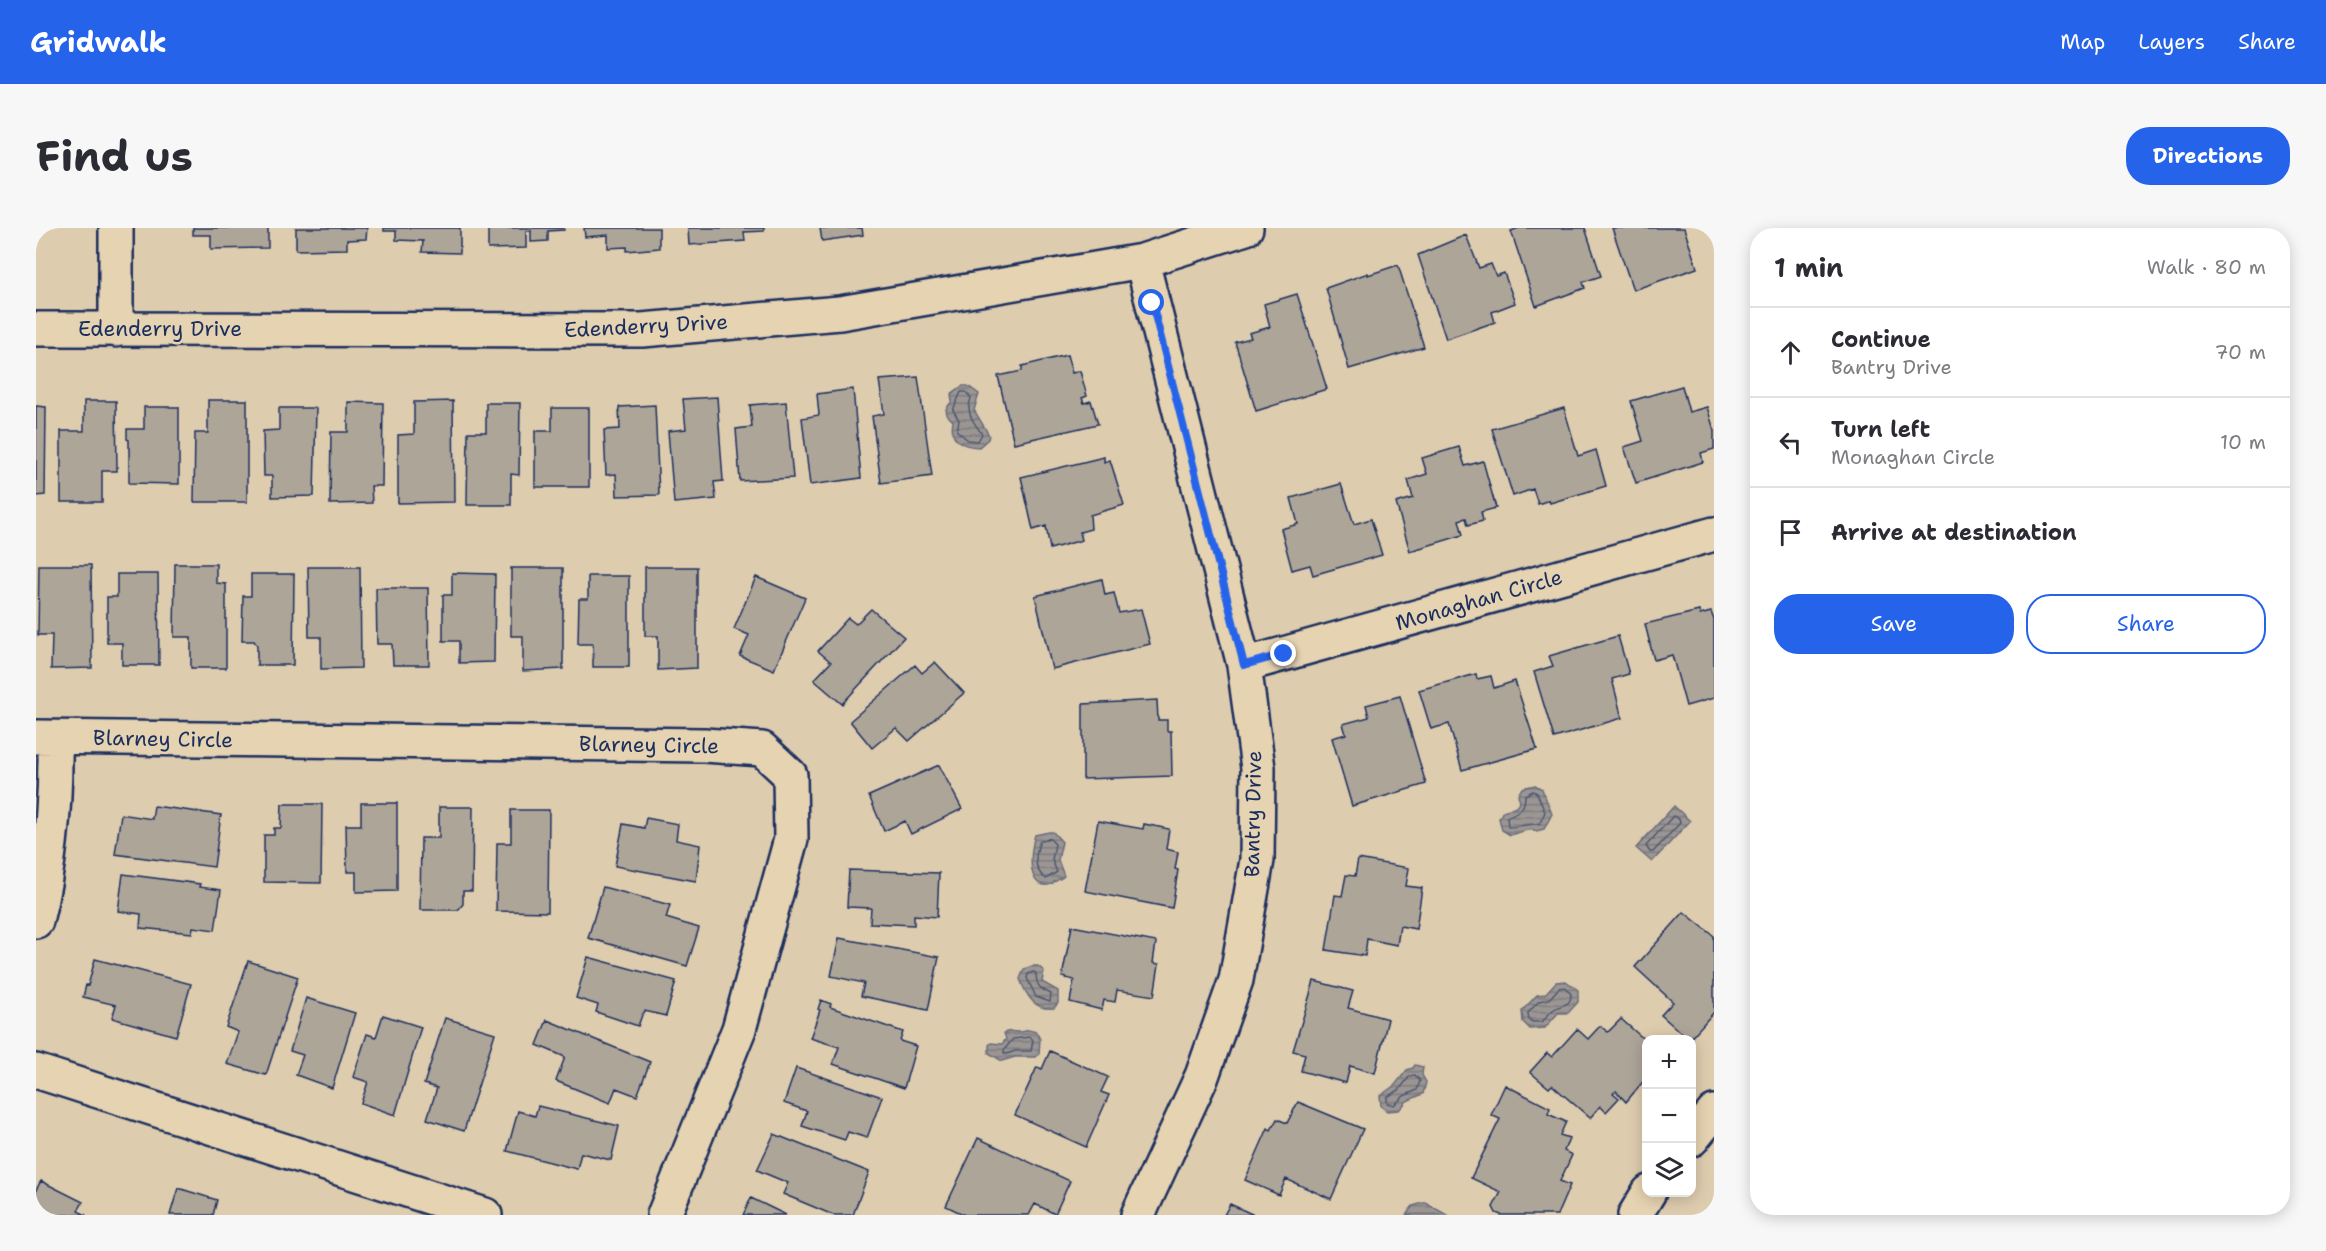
<!DOCTYPE html>
<html lang="en">
<head>
<meta charset="utf-8">
<style>
  body { margin:0; font-family:"Shantell Sans",sans-serif; background:#f7f7f7; color:#2b2b33 }
  .controls { position:absolute; right:18px; bottom:18px; display:grid; overflow:hidden; border-radius:12px; box-shadow:0 3px 15px #0003 }
  .controls button { width:54px; height:54px; display:grid; place-items:center; padding:0; border:0; border-bottom:2px solid #e1e1e2; background:#fff; color:#2b2b33; font:30px sans-serif }
  .stop { position:absolute; width:18px; height:18px; margin:-14px; border:4px solid #2563eb; border-radius:50%; background:#fff }
  .stop.end { background:#2563eb; border-color:#fff; box-shadow:0 2px 6px #0008 }
  .list { margin:0; padding:0; list-style:none }
  h2 { display:flex; justify-content:space-between; align-items:center; height:78px; margin:0; padding:0 24px; font-size:26px }
  h2 small { font-size:20px; font-weight:400; color:#7c7c81 }
  .list li { display:grid; grid-template-columns:39px 1fr auto; gap:18px; align-items:center; box-sizing:border-box; height:90px; padding:0 24px; border-top:2px solid #e1e1e2 }
  .list b { display:block; font-size:22px; white-space:nowrap }
  .list p { margin:0; font-size:20px; white-space:nowrap; color:#7c7c81 }
  .list em { font-size:20px; font-style:normal; color:#7c7c81 }
  .actions { display:flex; gap:12px; padding:18px 24px }
  .actions a { flex:1; padding:14px 0; border:2px solid #2563eb; border-radius:24px; text-align:center; font-size:21px; color:#2563eb }
  .actions .main { background:#2563eb; color:#fff }
  .icon { flex:none; width:33px; height:33px; fill:none; stroke:currentColor; stroke-width:2; stroke-linecap:round; stroke-linejoin:round }
  .map { position:relative; flex:none; width:1678px; height:987px; overflow:hidden; border-radius:24px }
  header { display:flex; align-items:center; gap:36px; box-sizing:border-box; height:84px; padding:0 30px; background:#2563eb; color:#fff }
  header strong { font-size:28px }
  nav { display:flex; gap:33px; margin-inline-start:auto; font-size:21px }
  .intro { display:flex; align-items:center; justify-content:space-between; box-sizing:border-box; height:144px; padding:0 36px }
  h1 { margin:0; font-size:42px }
  .button { padding:15px 27px; border-radius:24px; background:#2563eb; color:#fff; font-size:21px; font-weight:700 }
  main { display:flex; gap:36px; padding:0 36px }
  aside { flex:1; background:#fff; border-radius:24px; box-shadow:0 3px 15px #0003 }
  .map>svg:first-child { display:block }
  .water { fill:url(#water-rules); stroke:#686d7e; stroke-width:1.5 }
  .lines { fill:none; stroke-linecap:round; stroke-linejoin:round }
  .shore { stroke:#4e5873; stroke-width:1.5 }
  .building { fill:#aea599; stroke:#1b2f5e; stroke-width:1.5 }
  .minor-casing { stroke:#1b2f5e; stroke-width:38 }
  .minor { stroke:#e6d3b1; stroke-width:33 }
  .route { stroke:#2563eb; stroke-width:8 }
  .labels { text-anchor:middle; stroke-width:5; stroke-linejoin:round; paint-order:stroke }
  .street-label { font-size:21px; fill:#1b2f5e; stroke:#e6d3b1 }
</style>
</head>
<body>
<header>
<strong>Gridwalk</strong>
<nav><a>Map</a><a>Layers</a><a>Share</a></nav>
</header>
<div class="intro"><h1>Find us</h1><a class="button">Directions</a></div>
<main>
<div class="map">
<svg width="1678" height="987" viewBox="0 0 1678 987">
  <defs>
    <pattern id="water-rules" width="6" height="5" patternUnits="userSpaceOnUse" patternTransform="scale(1.5)"><rect width="6" height="5" fill="#9b9693"/><path d="M0 2.5h6" fill="none" stroke="#7e7b7b"/></pattern>
  </defs>
  <rect width="100%" height="100%" fill="#deccae"/>
  <filter id="ink" filterUnits="userSpaceOnUse"><feTurbulence type="fractalNoise" baseFrequency=".0167" numOctaves="2"/><feDisplacementMap in="SourceGraphic" scale="12" xChannelSelector="R" yChannelSelector="G"/><feConvolveMatrix kernelMatrix="1 2 1 2 8 2 1 2 1" color-interpolation-filters="sRGB"/></filter>
  <g filter="url(#ink)">
    <!-- water -->
    <path class="water" d="M 926,158 L 932,158 L 943,166 L 938,182 L 953,207 L 952,211 L 943,219 C 925,218 913,212 917,193 L 911,187 L 910,181 L 916,173 L 915,166 Z
      M 1499,557 L 1506,561 L 1516,586 L 1508,601 L 1500,603 L 1495,601 L 1474,607 L 1466,602 L 1463,590 L 1467,583 L 1480,579 L 1484,574 L 1482,567 L 1486,560 Z
      M 1638,578 L 1654,593 L 1616,634 L 1600,620 Z
      M 1013,604 L 1017,604 L 1026,614 L 1022,632 L 1028,648 C 1026,650 1023,651 1020,653 C 1015,655 1019,656 1012,657 C 989,660 995,619 999,607 Z
      M 996,738 L 1002,738 L 1008,743 L 1006,754 L 1022,763 L 1022,775 L 1018,780 C 999,783 990,767 984,751 L 988,741 Z
      M 1530,753 L 1542,762 L 1542,774 L 1532,785 L 1522,785 L 1509,800 L 1494,801 L 1487,794 L 1486,783 L 1501,767 L 1509,766 L 1520,754 Z
      M 992,802 L 1000,804 L 1004,811 L 1003,826 L 1000,829 L 979,829 L 966,833 L 953,825 L 953,817 L 955,815 L 966,816 L 970,811 L 968,805 C 977,801 983,807 992,802 Z
      M 1379,837 L 1387,839 L 1386,847 L 1390,854 L 1387,866 L 1371,873 L 1363,882 L 1351,883 L 1345,878 L 1344,868 L 1359,857 L 1371,842 L 1377,840 Z
      M 1387,975 L 1390,975 L 1411,987 L 1370,987 L 1377,978 Z"/>
    <g class="lines">
      <!-- shore -->
      <path class="shore" d="M 925,164 L 930,164 L 935,170 C 929,186 938,194 946,206 L 942,213 L 932,212 L 921,203 L 923,192 L 917,182 Z
        M 1497,563 L 1501,565 L 1509,584 L 1504,595 C 1501,596 1475,599 1472,599 L 1471,589 C 1483,583 1489,582 1489,567 Z
        M 1637,588 L 1643,591 L 1644,595 L 1617,624 L 1614,624 L 1610,618 Z
        M 1013,610 L 1019,616 L 1016,632 L 1021,644 L 1010,651 C 997,642 999,626 1004,613 Z
        M 997,744 L 1000,745 C 1000,758 1004,761 1015,766 L 1014,774 L 1000,769 L 991,750 L 992,746 Z
        M 1529,759 L 1535,766 C 1535,780 1525,775 1517,782 C 1513,785 1510,790 1506,794 L 1497,794 L 1493,792 L 1492,785 L 1503,773 L 1513,771 L 1523,760 Z
        M 994,809 L 997,812 L 995,823 L 979,823 L 971,826 L 968,825 L 968,822 L 977,811 Z
        M 1379,847 L 1384,853 L 1381,862 L 1368,868 L 1358,877 L 1351,875 L 1351,869 L 1363,862 L 1374,848 Z"/>
    </g>
    <!-- building -->
    <path class="building" d="M 157,0 L 232,0 L 232,20 L 175,21 L 175,7 L 157,7 Z
      M 260,0 L 331,0 L 330,11 L 311,12 L 311,21 L 260,22 Z
      M 348,0 L 424,0 L 424,25 L 386,24 L 387,13 L 360,12 L 360,3 L 348,3 Z
      M 452,0 L 528,0 L 528,2 L 512,3 L 512,13 L 495,14 L 495,3 L 490,3 L 490,20 L 452,21 Z
      M 548,0 L 623,0 L 623,20 L 591,23 L 591,19 L 572,20 L 572,7 L 549,9 Z
      M 652,0 L 728,0 L 728,3 L 708,4 L 709,13 L 653,17 Z
      M 784,0 L 826,0 L 827,7 L 786,13 Z
      M 1483,0 L 1549,0 L 1565,48 L 1547,54 L 1549,60 L 1500,78 L 1475,3 Z
      M 1576,0 L 1648,0 L 1661,40 L 1597,62 Z
      M 1430,7 L 1443,40 L 1455,36 L 1460,48 L 1468,45 L 1479,75 L 1456,84 L 1459,94 L 1410,111 L 1382,27 Z
      M 1362,37 L 1388,119 L 1313,141 L 1290,60 L 1332,45 L 1332,47 Z
      M 1261,66 L 1291,161 L 1220,183 L 1199,114 L 1215,110 L 1213,105 L 1234,99 L 1228,76 Z
      M 1031,127 L 1036,145 L 1044,143 L 1051,168 L 1046,170 L 1048,175 L 1055,173 L 1062,196 L 978,215 L 962,148 L 986,143 L 986,138 Z
      M 882,149 L 896,248 L 845,255 L 836,188 L 848,186 L 843,152 Z
      M 1646,158 L 1653,184 L 1671,179 L 1678,202 L 1678,221 L 1665,225 L 1667,234 L 1600,255 L 1588,219 L 1607,213 L 1595,173 Z
      M 817,161 L 825,250 L 774,257 L 766,190 L 783,187 L 781,166 Z
      M 681,169 L 687,253 L 678,254 L 680,271 L 638,275 L 632,203 L 650,201 L 647,171 Z
      M 172,172 L 211,172 L 211,274 L 158,274 L 159,205 L 172,205 Z
      M 48,173 L 80,173 L 81,243 L 66,243 L 66,274 L 25,274 L 25,203 L 48,203 Z
      M 417,173 L 418,274 L 362,275 L 362,207 L 378,206 L 378,174 Z
      M 312,174 L 347,175 L 346,258 L 335,258 L 336,275 L 294,276 L 295,204 L 312,204 Z
      M 750,174 L 757,250 L 704,253 L 700,201 L 716,199 L 714,177 Z
      M 450,175 L 484,175 L 483,247 L 475,246 L 475,277 L 431,277 L 432,204 L 450,204 Z
      M 619,177 L 623,267 L 581,268 L 580,246 L 570,247 L 568,202 L 584,201 L 583,179 Z
      M 0,178 L 10,179 L 9,267 L 0,268 Z
      M 108,179 L 143,179 L 143,256 L 93,255 L 93,212 L 91,211 L 91,201 L 108,201 Z
      M 243,180 L 280,180 L 278,268 L 236,269 L 236,248 L 228,248 L 227,203 L 243,202 Z
      M 516,180 L 553,180 L 553,259 L 499,259 L 499,203 L 516,203 Z
      M 1528,180 L 1542,228 L 1560,222 L 1570,258 L 1514,275 L 1513,272 L 1502,276 L 1497,261 L 1477,268 L 1456,201 Z
      M 1423,219 L 1429,238 L 1447,233 L 1460,280 L 1445,284 L 1447,293 L 1432,297 L 1430,290 L 1423,292 L 1427,307 L 1374,323 L 1360,275 L 1377,270 L 1372,252 L 1391,246 L 1386,230 Z
      M 1068,229 L 1068,234 L 1074,232 L 1088,277 L 1054,287 L 1055,301 L 1044,304 L 1046,312 L 1014,321 L 1010,298 L 997,302 L 985,249 Z
      M 1305,256 L 1318,296 L 1335,291 L 1346,327 L 1277,347 L 1274,337 L 1256,342 L 1245,301 L 1262,296 L 1255,270 Z
      M 139,336 L 180,336 L 180,355 L 190,356 L 190,440 L 155,440 L 155,409 L 138,409 Z
      M 3,337 L 55,337 L 56,440 L 15,441 L 16,407 L 2,407 Z
      M 272,339 L 324,339 L 325,440 L 285,441 L 285,409 L 273,409 Z
      M 609,339 L 661,339 L 661,440 L 622,442 L 622,408 L 609,408 Z
      M 475,340 L 527,340 L 527,441 L 487,443 L 487,408 L 475,408 Z
      M 416,345 L 459,346 L 458,434 L 423,435 L 423,413 L 407,413 L 407,367 L 416,367 Z
      M 81,346 L 122,346 L 123,437 L 86,437 L 86,415 L 71,415 L 71,369 L 81,369 Z
      M 215,346 L 258,346 L 257,437 L 221,437 L 221,417 L 218,413 L 206,413 L 207,368 L 215,368 Z
      M 552,348 L 593,348 L 593,439 L 557,439 L 557,416 L 542,416 L 543,371 L 552,371 Z
      M 720,349 L 769,370 L 738,442 L 704,428 L 713,407 L 698,401 Z
      M 1066,351 L 1069,367 L 1078,365 L 1083,385 L 1105,381 L 1114,416 L 1016,441 L 999,368 Z
      M 340,360 L 392,360 L 393,437 L 357,437 L 356,416 L 341,416 Z
      M 835,381 L 868,409 L 806,476 L 778,452 L 795,434 L 782,423 L 812,390 L 820,396 Z
      M 1663,383 L 1664,387 L 1675,384 L 1678,392 L 1678,470 L 1650,478 L 1636,427 L 1618,432 L 1609,396 Z
      M 1582,408 L 1593,446 L 1576,451 L 1586,490 L 1518,510 L 1498,444 L 1517,438 L 1513,428 Z
      M 899,434 L 928,465 L 873,513 L 860,500 L 836,520 L 814,493 L 879,437 L 886,445 Z
      M 1440,446 L 1441,451 L 1455,448 L 1458,460 L 1479,453 L 1501,521 L 1426,542 L 1413,496 L 1395,501 L 1383,462 Z
      M 1364,468 L 1390,556 L 1316,578 L 1296,510 L 1310,506 L 1307,496 L 1333,489 L 1330,477 Z
      M 1121,472 L 1122,492 L 1131,492 L 1131,503 L 1135,503 L 1136,548 L 1047,551 L 1047,476 Z
      M 903,537 L 926,581 L 875,606 L 869,593 L 848,603 L 833,568 Z
      M 325,575 L 361,575 L 361,663 L 320,664 L 320,644 L 311,644 L 310,597 L 325,597 Z
      M 246,576 L 286,576 L 285,655 L 228,654 L 228,607 L 238,607 L 238,600 L 245,600 Z
      M 118,578 L 185,587 L 178,639 L 79,626 L 85,586 L 116,591 Z
      M 403,579 L 437,579 L 436,663 L 427,663 L 427,676 L 422,682 L 384,682 L 385,610 L 403,610 Z
      M 475,582 L 513,582 L 512,684 L 460,683 L 461,615 L 475,615 Z
      M 610,590 L 642,596 L 640,612 L 664,617 L 660,653 L 579,638 L 587,596 L 608,600 Z
      M 1062,593 L 1107,601 L 1108,596 L 1133,601 L 1130,621 L 1142,624 L 1139,641 L 1142,642 L 1136,680 L 1049,663 Z
      M 1322,631 L 1373,640 L 1370,658 L 1386,660 L 1380,701 L 1364,698 L 1361,717 L 1331,711 L 1329,728 L 1290,722 L 1299,667 L 1306,668 L 1310,647 L 1319,648 Z
      M 813,642 L 903,645 L 901,689 L 878,687 L 878,697 L 834,695 L 835,680 L 811,679 Z
      M 87,646 L 164,656 L 163,659 L 185,662 L 179,702 L 157,699 L 156,705 L 104,700 L 105,686 L 82,683 Z
      M 567,659 L 634,677 L 630,690 L 663,700 L 651,738 L 552,710 Z
      M 1648,684 L 1678,708 L 1678,784 L 1653,812 L 1625,787 L 1637,774 L 1599,739 Z
      M 1036,698 L 1120,714 L 1117,735 L 1123,736 L 1118,768 L 1081,762 L 1079,774 L 1068,772 L 1066,782 L 1034,774 L 1038,752 L 1026,749 Z
      M 803,710 L 903,729 L 892,782 L 825,768 L 828,755 L 795,748 Z
      M 552,729 L 640,753 L 630,788 L 609,783 L 606,787 L 602,798 L 560,784 L 562,777 L 540,770 Z
      M 59,731 L 155,756 L 140,808 L 76,790 L 80,777 L 47,769 L 50,757 L 52,758 Z
      M 212,733 L 262,749 L 230,847 L 191,836 L 202,804 L 190,799 Z
      M 1278,753 L 1317,763 L 1312,780 L 1352,791 L 1339,845 L 1314,838 L 1310,855 L 1265,843 L 1269,826 L 1257,823 Z
      M 270,770 L 319,785 L 296,860 L 260,847 L 267,827 L 254,823 Z
      M 785,772 L 795,776 L 794,779 L 867,804 L 864,813 L 880,818 L 868,860 L 797,836 L 803,819 L 774,810 L 784,782 L 782,781 Z
      M 347,787 L 385,799 L 359,887 L 325,875 L 332,854 L 317,849 L 331,806 L 340,809 Z
      M 409,790 L 459,805 L 428,903 L 391,891 L 401,860 L 388,856 Z
      M 1585,791 L 1610,813 L 1610,850 L 1590,874 L 1580,863 L 1577,865 L 1583,870 L 1570,884 L 1564,878 L 1554,890 L 1516,857 L 1513,860 L 1494,844 L 1511,825 L 1516,829 L 1541,801 L 1552,811 L 1564,798 L 1572,804 Z
      M 511,792 L 614,834 L 601,868 L 580,860 L 574,875 L 520,853 L 529,829 L 501,817 Z
      M 1014,823 L 1072,849 L 1065,864 L 1073,867 L 1050,919 L 979,887 L 1001,839 L 1006,841 Z
      M 760,840 L 846,869 L 831,910 L 812,904 L 809,912 L 766,898 L 771,883 L 748,875 Z
      M 1469,857 L 1514,880 L 1512,886 L 1530,894 L 1524,907 L 1533,910 L 1528,923 L 1536,927 L 1524,953 L 1534,957 L 1521,987 L 1465,987 L 1460,985 L 1457,979 L 1465,964 L 1435,950 L 1464,891 L 1455,887 Z
      M 1262,874 L 1327,901 L 1295,971 L 1250,951 L 1243,967 L 1209,952 L 1232,900 L 1235,902 L 1241,891 L 1251,895 Z
      M 502,878 L 583,898 L 575,932 L 545,925 L 541,941 L 471,923 L 482,883 L 499,888 Z
      M 738,906 L 833,944 L 817,987 L 797,987 L 747,966 L 752,955 L 721,942 Z
      M 942,910 L 1034,953 L 1019,986 L 999,976 L 993,987 L 929,987 L 910,978 Z
      M 5,953 L 47,974 L 42,983 L 50,987 L 0,987 L 0,962 Z
      M 142,960 L 181,972 L 177,987 L 134,987 Z
      M 715,970 L 750,987 L 707,987 Z
      M 1194,976 L 1218,987 L 1188,987 Z"/>
    <g class="lines">
      <!-- minor casing -->
      <g class="minor-casing">
        <path id="minor" d="M 0,101 L 606,102 L 804,85 L 1106,33 L 1210,0
          M 80,102 L 80,0
          M 1208,437 L 1678,306
          M 0,509 L 668,517 L 726,521 L 754,547 L 755,611 L 703,801 L 628,987
          M 0,693 C 15,633 20,572 19,510
          M 0,843 L 449,987
          M 1656,911 L 1678,884
          M 1102,987 L 1166,848 L 1200,752 L 1221,632 L 1222,540 L 1208,437 L 1106,33
          M 1599,987 L 1613,964"/>
      </g>
      <!-- minor -->
      <use href="#minor" class="minor"/>
    </g>
  </g>
  <g class="lines" filter="url(#ink)">
    <!-- route -->
    <path class="route" d="M 1116,75 L 1208,437 L 1248,426"/>
  </g>
  <g class="labels">
    <!-- street labels -->
    <g class="street-label">
      <text transform="translate(610 98) rotate(-3)" y="7">Edenderry Drive</text>
      <text x="124" y="108">Edenderry Drive</text>
      <text transform="translate(1443 372) rotate(-16)" y="7">Monaghan Circle</text>
      <text transform="translate(127 511) rotate(1)" y="7">Blarney Circle</text>
      <text transform="translate(613 517) rotate(1)" y="7">Blarney Circle</text>
      <text transform="translate(1217 586) rotate(-89)" y="7">Bantry Drive</text>
    </g>
  </g>
</svg>
<div class="controls">
<button>+</button>
<button>−</button>
<button><svg class="icon" aria-label="layers" viewBox="0 0 24 24"><path d="M12 4l9 5-9 5-9-5zM3 14l9 5 9-5"/></svg></button>
</div>
<div class="stop" style="left:1116px;top:75px"></div>
<div class="stop end" style="left:1248px;top:426px"></div>
</div>
<aside>
<h2>1 min<small>Walk · 80 m</small></h2>
<ul class="list">
<li><svg class="icon" aria-label="ahead" viewBox="0 0 24 24"><path d="M12 20V5M6 11l6-6 6 6"/></svg><div><b>Continue</b><p>Bantry Drive</p></div><em>70 m</em></li>
<li><svg class="icon" aria-label="left" viewBox="0 0 24 24"><path d="M17 20v-9H6M10 6l-5 5 5 5"/></svg><div><b>Turn left</b><p>Monaghan Circle</p></div><em>10 m</em></li>
<li><svg class="icon" aria-label="arrive" viewBox="0 0 24 24"><path d="M6 21V4h12l-3 4 3 4H6"/></svg><div><b>Arrive at destination</b></div></li>
</ul>
<div class="actions"><a class="main">Save</a><a>Share</a></div>
</aside>
</main>
</body>
</html>
